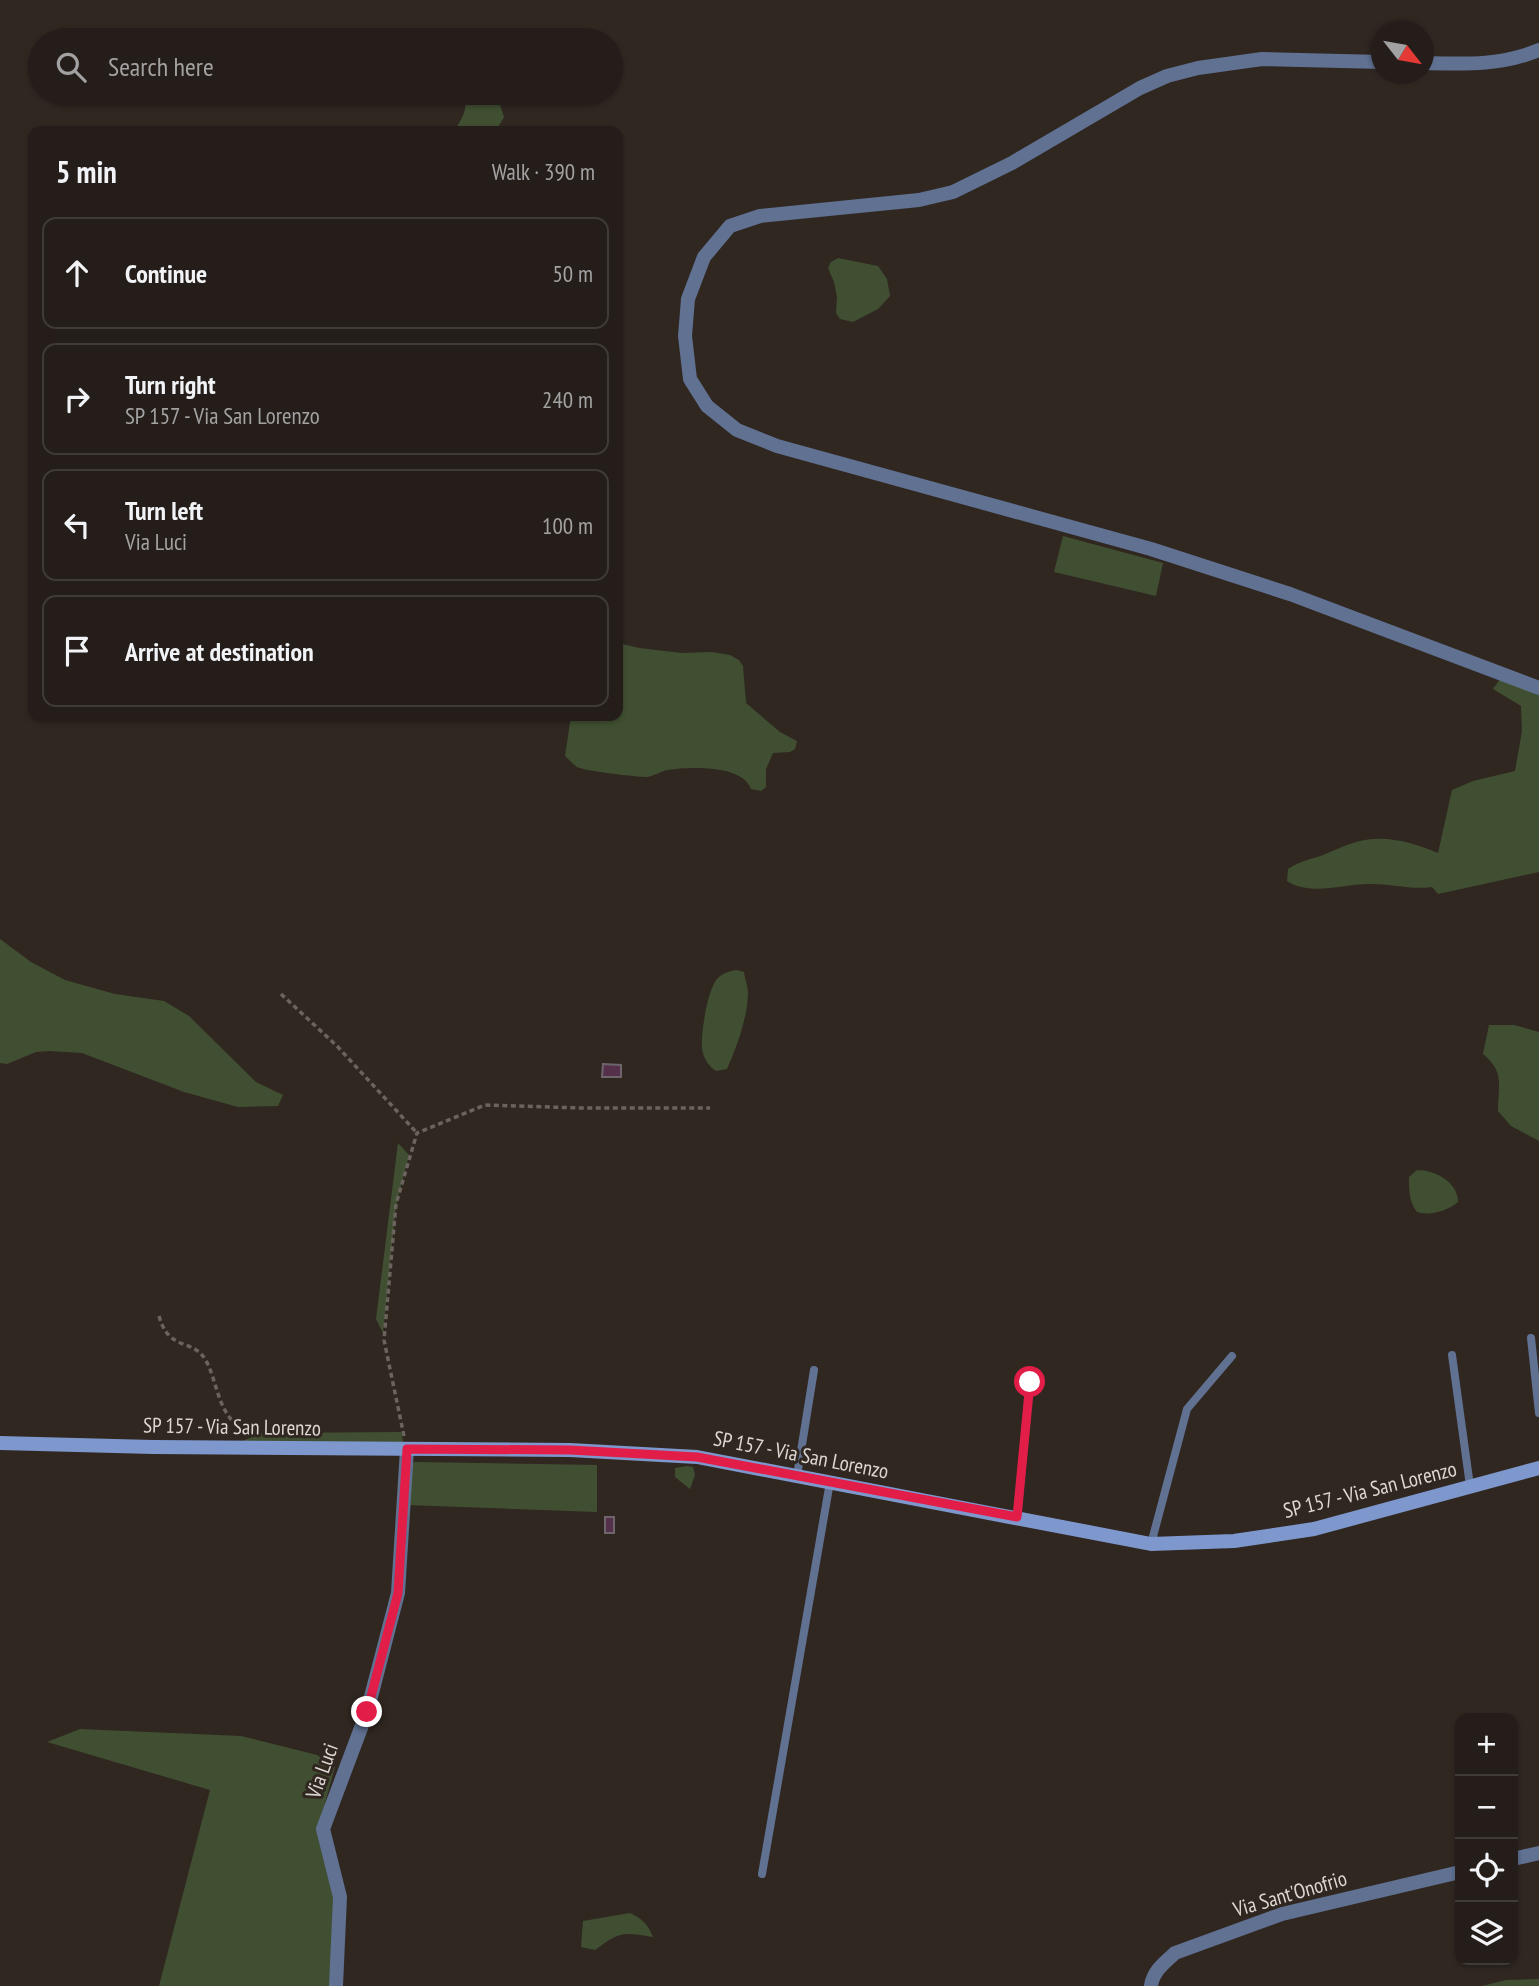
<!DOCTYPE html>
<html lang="en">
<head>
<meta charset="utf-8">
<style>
  body { margin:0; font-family:"PT Sans Narrow",sans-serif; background:#2c2622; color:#f1f3f6 }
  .controls { position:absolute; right:21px; bottom:21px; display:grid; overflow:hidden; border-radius:14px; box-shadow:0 2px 5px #0004 }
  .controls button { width:63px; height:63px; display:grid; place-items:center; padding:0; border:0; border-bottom:2px solid #413b38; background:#241d19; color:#f1f3f6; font:35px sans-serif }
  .compass { position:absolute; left:1371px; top:21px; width:63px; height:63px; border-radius:50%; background:#241d19; box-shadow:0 2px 5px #0004; rotate:121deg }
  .stop { position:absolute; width:21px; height:21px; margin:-16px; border:5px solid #e11d48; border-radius:50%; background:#fff }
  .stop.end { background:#e11d48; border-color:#fff; box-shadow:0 2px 7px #0008 }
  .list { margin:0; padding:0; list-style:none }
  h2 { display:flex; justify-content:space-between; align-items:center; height:91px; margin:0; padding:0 28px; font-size:30px }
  h2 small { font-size:23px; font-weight:400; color:#a3a2a2 }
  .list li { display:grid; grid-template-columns:46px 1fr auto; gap:21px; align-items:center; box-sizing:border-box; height:112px; margin:0 14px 14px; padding:0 14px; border:2px solid #413b38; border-radius:14px }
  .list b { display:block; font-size:26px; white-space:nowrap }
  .list p { margin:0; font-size:23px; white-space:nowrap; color:#a3a2a2 }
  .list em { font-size:23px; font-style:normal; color:#a3a2a2 }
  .icon { flex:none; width:38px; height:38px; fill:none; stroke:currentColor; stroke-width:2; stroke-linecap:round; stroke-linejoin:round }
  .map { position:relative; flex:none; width:1539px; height:1986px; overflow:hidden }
  .search { position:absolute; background:#241d19; box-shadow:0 2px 5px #0004; left:28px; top:28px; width:595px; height:77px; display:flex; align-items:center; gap:18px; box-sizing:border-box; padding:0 24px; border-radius:38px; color:#a3a2a2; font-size:26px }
  .panel { position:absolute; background:#241d19; box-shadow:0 2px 5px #0004; left:28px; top:126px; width:595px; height:595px; border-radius:14px }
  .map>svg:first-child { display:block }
  .green { fill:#404f31 }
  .building { fill:#54304b; stroke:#6e646b; stroke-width:2 }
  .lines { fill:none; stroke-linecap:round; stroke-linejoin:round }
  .path { stroke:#6b635e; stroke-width:3.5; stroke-dasharray:5 3.5; stroke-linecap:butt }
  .service { stroke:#607192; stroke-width:8 }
  .minor { stroke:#607192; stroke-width:14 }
  .tertiary { stroke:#607192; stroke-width:14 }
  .secondary { stroke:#7e98ce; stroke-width:14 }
  .route { stroke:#e11d48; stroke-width:9 }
  .labels { text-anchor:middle; stroke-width:6; stroke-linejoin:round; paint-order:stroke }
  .street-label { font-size:21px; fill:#ddd7d3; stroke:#302721 }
</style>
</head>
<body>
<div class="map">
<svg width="1539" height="1986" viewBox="0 0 1539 1986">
  <rect width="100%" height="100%" fill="#302721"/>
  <!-- green -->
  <path class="green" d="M 460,93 L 496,93 L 504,117 L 496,131 L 455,131 C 461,118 472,106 460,93 Z
    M 838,258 L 878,266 L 887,279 L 890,296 L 878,309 L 853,322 L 840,319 L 836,313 L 837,297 L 834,282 L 828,268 L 831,262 Z
    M 1063,536 L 1163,563 L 1156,596 L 1054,572 Z
    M 618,643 L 639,648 L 682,653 L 711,652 L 730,655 L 739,660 L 743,666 L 746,703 L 780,732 L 797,741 L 795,749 L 790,752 L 773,753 L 766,769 L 766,787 L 761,791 L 751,789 C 742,764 689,767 667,770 C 660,772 654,776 647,777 C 637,777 585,771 577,767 C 573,764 569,760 565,756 L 571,716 L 618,716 Z
    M 1500,679 L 1539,695 L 1539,872 L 1438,894 L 1432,887 C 1411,890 1393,884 1372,884 C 1344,883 1312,897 1287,881 L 1288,869 C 1302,860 1309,860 1323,855 C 1333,851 1343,846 1353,843 C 1382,833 1412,842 1438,853 L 1452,790 L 1473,781 L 1515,771 L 1522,731 L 1521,706 L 1493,689 Z
    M 0,939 L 31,962 L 65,980 L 115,994 L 164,1001 L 189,1016 L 256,1082 L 283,1095 L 278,1106 L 238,1107 L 184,1092 L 82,1053 L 50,1051 L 36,1052 L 7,1064 L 0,1063 Z
    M 736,970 L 744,972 C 745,979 748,987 748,994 C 747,1019 737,1046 727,1069 L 716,1071 C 708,1066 703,1057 702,1048 C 701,1033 707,991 717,979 C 721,974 729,971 736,970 Z
    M 1489,1025 L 1514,1025 L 1539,1032 L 1539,1141 L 1511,1126 L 1498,1111 C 1498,1085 1505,1072 1483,1054 Z
    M 398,1143 L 409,1155 L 396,1206 L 383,1333 L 376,1319 Z
    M 1417,1170 C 1435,1170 1458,1182 1458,1202 C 1447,1211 1431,1216 1417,1212 C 1409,1202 1409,1190 1409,1177 Z
    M 401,1432 L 404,1446 L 242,1441 L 262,1433 Z
    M 414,1462 L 597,1465 L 597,1512 L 407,1505 L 408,1470 Z
    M 687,1466 L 693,1467 L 695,1475 L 690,1489 L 675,1477 L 675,1468 Z
    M 80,1729 L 241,1736 L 317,1755 L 335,1767 L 324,1807 L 322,1842 L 334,1893 L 332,1986 L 159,1986 L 210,1790 L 47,1742 Z
    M 630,1913 C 643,1919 648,1925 653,1937 C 623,1932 620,1931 595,1950 L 581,1947 L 583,1921 Z
    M 1539,1979 L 1539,1986 L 1482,1986 L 1506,1980 Z"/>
  <!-- building -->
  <path class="building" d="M 603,1064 L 621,1065 L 621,1077 L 602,1077 Z
    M 605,1517 L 614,1517 L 614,1533 L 605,1533 Z"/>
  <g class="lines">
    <!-- path -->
    <path class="path" d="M 281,994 L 337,1046 L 417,1133
      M 159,1316 C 169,1352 192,1338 205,1359 C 219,1382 217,1423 251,1431
      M 404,1436 L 384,1340 L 396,1204 L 417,1133 L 485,1105 L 581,1108 L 710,1108"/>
    <!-- service -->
    <path class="service" d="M 1531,1338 L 1539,1413
      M 1452,1355 L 1470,1486
      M 797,1476 L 814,1370
      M 1017,1517 L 1030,1382
      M 1151,1544 L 1187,1409 L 1232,1356
      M 762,1874 L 830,1482"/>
    <!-- minor -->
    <path class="minor" d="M 336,1986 L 340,1897 L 323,1829 L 367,1712 L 398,1593 L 407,1449"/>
    <!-- tertiary -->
    <path class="tertiary" d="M 1382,62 L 1262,59 L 1198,68 L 1167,76 L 1140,88 L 1012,163 L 953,192 L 919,200 L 760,216 L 730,226 L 704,257 L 688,299 L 685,336 L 690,379 L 707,406 L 737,430 L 777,446 L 1151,549 L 1290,594 L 1539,688
      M 1424,63 C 1464,64 1501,66 1539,50
      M 1513,1859 L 1539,1853
      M 1151,1986 C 1153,1971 1165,1962 1175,1953 L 1282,1914 L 1460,1872"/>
    <!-- secondary -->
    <path class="secondary" d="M 0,1443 L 153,1447 L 570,1450 L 697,1457 L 1151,1544 L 1234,1541 L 1314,1529 L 1539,1468"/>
  </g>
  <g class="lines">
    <!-- route -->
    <path class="route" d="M 367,1712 L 398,1593 L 407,1449 L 570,1450 L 697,1457 L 1017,1517 L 1030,1382"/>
  </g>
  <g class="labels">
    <!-- street labels -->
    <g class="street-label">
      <text transform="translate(232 1427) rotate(1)" y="7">SP 157 - Via San Lorenzo</text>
      <text transform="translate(801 1455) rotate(11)" y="7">SP 157 - Via San Lorenzo</text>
      <text transform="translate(1370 1490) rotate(-14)" y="7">SP 157 - Via San Lorenzo</text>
      <text transform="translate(322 1771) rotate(-70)" y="7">Via Luci</text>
      <text transform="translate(1290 1894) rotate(-16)" y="7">Via Sant'Onofrio</text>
    </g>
  </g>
</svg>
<div class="controls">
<button>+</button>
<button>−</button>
<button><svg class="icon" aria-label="locate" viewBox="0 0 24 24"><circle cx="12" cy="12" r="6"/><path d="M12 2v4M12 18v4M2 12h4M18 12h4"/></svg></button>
<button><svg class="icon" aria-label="layers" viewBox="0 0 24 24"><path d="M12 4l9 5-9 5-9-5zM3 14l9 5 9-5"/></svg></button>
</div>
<svg class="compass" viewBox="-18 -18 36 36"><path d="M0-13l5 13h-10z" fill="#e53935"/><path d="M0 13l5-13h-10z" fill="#a3a2a2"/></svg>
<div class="stop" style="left:1030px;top:1382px"></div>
<div class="stop end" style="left:367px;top:1712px"></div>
<div class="search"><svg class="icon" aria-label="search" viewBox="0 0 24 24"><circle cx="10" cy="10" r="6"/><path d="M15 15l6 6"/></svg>Search here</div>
<section class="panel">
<h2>5 min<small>Walk · 390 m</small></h2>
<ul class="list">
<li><svg class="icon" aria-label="ahead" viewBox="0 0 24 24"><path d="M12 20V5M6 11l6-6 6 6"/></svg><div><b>Continue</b></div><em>50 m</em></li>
<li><svg class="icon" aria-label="right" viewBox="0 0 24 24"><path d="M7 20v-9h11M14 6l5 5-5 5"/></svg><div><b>Turn right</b><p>SP 157 - Via San Lorenzo</p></div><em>240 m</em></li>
<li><svg class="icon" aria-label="left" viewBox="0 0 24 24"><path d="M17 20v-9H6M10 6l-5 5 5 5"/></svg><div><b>Turn left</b><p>Via Luci</p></div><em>100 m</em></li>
<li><svg class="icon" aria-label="arrive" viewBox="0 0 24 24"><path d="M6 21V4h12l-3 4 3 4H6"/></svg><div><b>Arrive at destination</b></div></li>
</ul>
</section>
</div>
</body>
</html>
